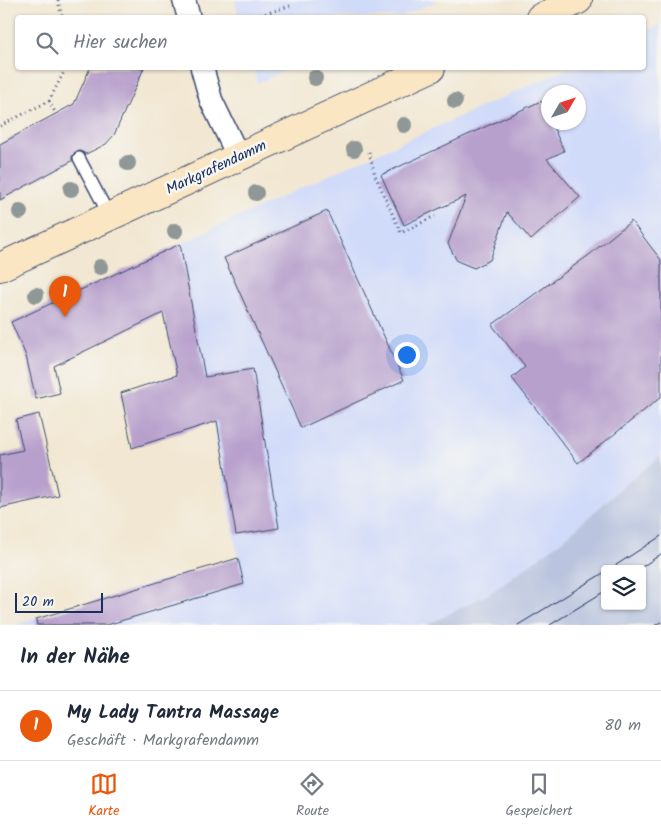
<!DOCTYPE html>
<html lang="de">
<head>
<meta charset="utf-8">
<style>
  body { margin:0; font-family:Kalam,sans-serif; background:#f2f2f3; color:#1f2937 }
  .controls { position:absolute; right:15px; bottom:15px; display:grid; overflow:hidden; border-radius:5px; box-shadow:0 1px 4px #0004 }
  .controls button { width:45px; height:45px; display:grid; place-items:center; padding:0; border:0; border-bottom:1px solid #e0e1e3; background:#fff; color:#1f2937; font:25px sans-serif }
  .compass { position:absolute; left:541px; top:85px; width:45px; height:45px; border-radius:50%; background:#fff; box-shadow:0 1px 4px #0004; rotate:51deg }
  .scale { position:absolute; left:15px; bottom:12px; width:88px; box-sizing:border-box; padding-left:5px; border:2px solid #1b2f5e; border-top:0; font-size:14px; line-height:18px; white-space:nowrap; color:#1b2f5e; -webkit-text-stroke:4px #f6f6f2; paint-order:stroke }
  .you { position:absolute; left:406px; top:354px; width:18px; height:18px; margin:-12px; border:4px solid #fff; border-radius:50%; background:#1a73e8; box-shadow:0 0 0 8px #1a73e833 }
  .badge { display:grid; place-items:center; width:32px; height:32px; border-radius:50%; background:#ea580c; color:#fff; font-size:16px; font-weight:700 }
  .pin { position:absolute; translate:-50% -41px; filter:drop-shadow(0 1px 2px #0008) }
  .pin::after { content:''; position:absolute; top:26px; width:18px; height:15px; background:inherit; clip-path:polygon(0 0,100% 0,50% 100%) }
  .list { margin:0; padding:0; list-style:none }
  h2 { display:flex; justify-content:space-between; align-items:center; height:65px; margin:0; padding:0 20px; font-size:21px }
  h2 small { font-size:16px; font-weight:400; color:#747a83 }
  .list li { display:grid; grid-template-columns:32px 1fr auto; gap:15px; align-items:center; box-sizing:border-box; height:70px; padding:0 20px; border-top:1px solid #e0e1e3 }
  .list b { display:block; font-size:19px; white-space:nowrap }
  .list p { margin:0; font-size:16px; white-space:nowrap; color:#747a83 }
  .list em { font-size:16px; font-style:normal; color:#747a83 }
  .icon { flex:none; width:28px; height:28px; fill:none; stroke:currentColor; stroke-width:2; stroke-linecap:round; stroke-linejoin:round }
  .map { position:relative; flex:none; width:661px; height:625px; overflow:hidden }
  .search { position:absolute; background:#fff; box-shadow:0 1px 4px #0004; left:15px; right:15px; top:15px; height:55px; display:flex; align-items:center; gap:12px; box-sizing:border-box; padding:0 18px; border-radius:5px; color:#747a83; font-size:19px }
  .sheet { height:135px; background:#fff }
  nav { display:flex; justify-content:space-around; align-items:center; box-sizing:border-box; height:70px; border-top:1px solid #e0e1e3; background:#fff; font-size:14px; color:#747a83 }
  nav a { display:grid; justify-items:center; gap:2px }
  nav .on { color:#ea580c }
  .map>svg:first-child { display:block }
  .built { fill:#d0daf9; fill-rule:evenodd }
  .industrial { fill:#bac4de; fill-rule:evenodd }
  .building { fill:#b8a0cc }
  .lines { fill:none; stroke-linecap:round; stroke-linejoin:round }
  .lane-casing { stroke:#3b4b6f; stroke-width:14 }
  .street-casing { stroke:#3b4b6f; stroke-width:25 }
  .secondary-casing { stroke:#3b4b6f; stroke-width:30 }
  .path { stroke:#3b4b6f; stroke-width:3; stroke-dasharray:1 4; stroke-linecap:butt }
  .lane { stroke:#fff; stroke-width:11 }
  .street { stroke:#fff; stroke-width:22 }
  .secondary { stroke:#fbe6c4; stroke-width:28 }
  .tram { stroke:#1b2f5e; stroke-width:1 }
  .tree { fill:#8f9897 }
  .labels { text-anchor:middle; stroke-width:5; stroke-linejoin:round; paint-order:stroke }
  .street-label { font-size:15px; fill:#1b2f5e; stroke:#f6f6f2 }
</style>
</head>
<body>
<div class="map">
<svg width="661" height="625" viewBox="0 0 661 625">
  <rect width="100%" height="100%" fill="#f6f6f2"/>
  <filter id="ink" filterUnits="userSpaceOnUse"><feTurbulence type="fractalNoise" baseFrequency=".02" numOctaves="2"/><feDisplacementMap in="SourceGraphic" scale="10" xChannelSelector="R" yChannelSelector="G"/><feConvolveMatrix kernelMatrix="1 2 1 2 8 2 1 2 1" color-interpolation-filters="sRGB"/></filter>
  <filter id="wash" filterUnits="userSpaceOnUse"><feTurbulence type="fractalNoise" baseFrequency=".0096" numOctaves="4" result="noise"/><feDisplacementMap in="SourceGraphic" scale="20" xChannelSelector="R" yChannelSelector="G"/><feGaussianBlur stdDeviation="1.12" result="paint"/><feColorMatrix in="noise" values="0 0 0 0 0 0 0 0 0 0 0 0 0 0 0 0 0 1.4 0 .05"/><feComposite in="paint" operator="in"/></filter>
  <g filter="url(#wash)">
    <rect width="100%" height="100%" fill="#f2e7d2"/>
    <!-- built -->
    <path class="built" d="M 235,0 L 439,0 L 401,17 L 239,18 Z
      M 661,24 L 661,456 L 629,481 L 562,541 L 490,593 L 427,625 L 14,625 L 238,558 L 180,244 L 342,169 L 569,68 L 644,68 L 644,33 ZM 548,92 L 578,92 L 578,122 L 548,122 Z
      M 253,68 L 291,68 L 257,83 Z"/>
    <!-- industrial -->
    <path class="industrial" d="M 661,456 L 661,625 L 427,625 L 490,593 L 562,541 L 629,481 ZM 605,569 L 642,569 L 642,606 L 605,606 Z"/>
    <g id="blocks">
      <!-- building -->
      <path class="building" d="M 90,68 L 144,68 L 114,135 L 106,144 L 86,154 L 80,151 L 75,152 L 72,157 L 72,161 L 0,200 L 0,144 L 74,104 Z
        M 541,101 L 548,117 L 548,122 L 551,122 L 564,151 L 547,159 L 580,197 L 531,240 L 507,212 L 490,260 L 474,268 L 457,261 L 448,244 L 466,196 L 404,225 L 381,175 Z
        M 327,211 L 404,380 L 301,428 L 224,258 Z
        M 631,221 L 661,260 L 661,397 L 578,463 L 512,378 L 525,367 L 492,325 L 589,255 Z
        M 180,244 L 205,377 L 253,369 L 279,528 L 236,535 L 217,421 L 132,448 L 121,393 L 177,375 L 163,313 L 54,366 L 60,393 L 36,399 L 26,356 L 11,322 Z
        M 39,414 L 58,495 L 0,508 L 0,455 L 23,450 L 16,420 Z
        M 238,558 L 244,584 L 107,625 L 37,625 L 36,619 Z"/>
    </g>
  </g>
  <g filter="url(#ink)">
    <use href="#blocks" fill-opacity="0" stroke="#3b4b6f" stroke-width="1"/>
    <g class="lines">
      <!-- lane casing -->
      <g class="lane-casing">
        <path id="lane" d="M 79,158 L 110,217"/>
      </g>
      <!-- street casing -->
      <g class="street-casing">
        <path id="street" d="M 184,0 L 189,18
          M 202,68 L 211,100 L 238,156"/>
      </g>
      <!-- secondary casing -->
      <g class="secondary-casing">
        <path id="secondary" d="M 540,18 L 578,0
          M 0,267 L 431,68"/>
      </g>
      <!-- path -->
      <path class="path" d="M 58,0 L 62,18
        M 251,18 L 290,6
        M 49,101 L 56,114
        M 0,126 L 49,101 L 66,68
        M 369,152 L 375,175 L 401,233 L 435,216"/>
      <!-- lane -->
      <use href="#lane" class="lane"/>
      <!-- street -->
      <use href="#street" class="street"/>
      <!-- secondary -->
      <use href="#secondary" class="secondary"/>
      <!-- tram -->
      <path class="tram" d="M 610,569 L 661,536
        M 639,569 L 661,554
        M 518,625 L 605,572
        M 550,625 L 605,591
        M 655,625 L 661,622"/>
    </g>
    <!-- trees -->
    <g class="tree">
      <circle cx="315" cy="78" r="8"/>
      <circle cx="455" cy="101" r="8"/>
      <circle cx="404" cy="125" r="8"/>
      <circle cx="354" cy="149" r="8"/>
      <circle cx="128" cy="163" r="8"/>
      <circle cx="71" cy="189" r="8"/>
      <circle cx="256" cy="193" r="8"/>
      <circle cx="20" cy="212" r="8"/>
      <circle cx="175" cy="231" r="8"/>
      <circle cx="100" cy="267" r="8"/>
      <circle cx="36" cy="295" r="8"/>
    </g>
  </g>
  <g class="labels">
    <!-- street labels -->
    <g class="street-label">
      <text transform="translate(216 167) rotate(-25)" y="5">Markgrafendamm</text>
    </g>
  </g>
</svg>
<div class="controls">
<button><svg class="icon" aria-label="layers" viewBox="0 0 24 24"><path d="M12 4l9 5-9 5-9-5zM3 14l9 5 9-5"/></svg></button>
</div>
<svg class="compass" viewBox="-18 -18 36 36"><path d="M0-13l5 13h-10z" fill="#e53935"/><path d="M0 13l5-13h-10z" fill="#747a83"/></svg>
<div class="scale">20 m</div>
<div class="you"></div>
<div class="pin badge" style="left:65px;top:317px">1</div>
<div class="search"><svg class="icon" aria-label="search" viewBox="0 0 24 24"><circle cx="10" cy="10" r="6"/><path d="M15 15l6 6"/></svg>Hier suchen</div>
</div>
<section class="sheet">
<h2>In der Nähe<small></small></h2>
<ul class="list">
<li><span class="badge">1</span><div><b>My Lady Tantra Massage</b><p>Geschäft · Markgrafendamm</p></div><em>80 m</em></li>
</ul>
</section>
<nav>
<a class="on"><svg class="icon" aria-label="map" viewBox="0 0 24 24"><path d="M3 6l6-2 6 2 6-2v14l-6 2-6-2-6 2zM9 4v14M15 6v14"/></svg>Karte</a>
<a><svg class="icon" aria-label="directions" viewBox="0 0 24 24"><path d="M12 3l9 9-9 9-9-9zM9 14v-3h6M13 9l2 2-2 2"/></svg>Route</a>
<a><svg class="icon" aria-label="saved" viewBox="0 0 24 24"><path d="M7 4h10v16l-5-4-5 4z"/></svg>Gespeichert</a>
</nav>
</body>
</html>
